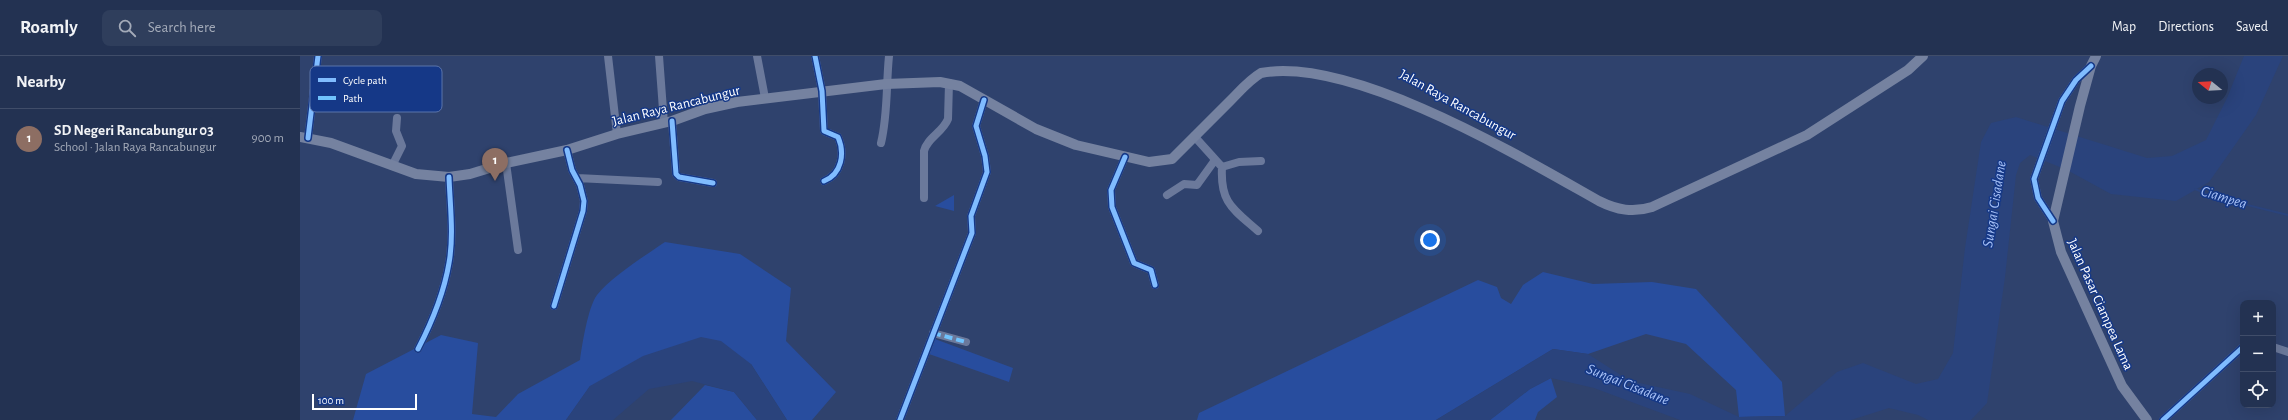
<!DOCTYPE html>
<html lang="en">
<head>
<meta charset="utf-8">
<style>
  body { margin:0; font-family:"Alegreya Sans",sans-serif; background:#2f3e5c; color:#f1f3f6 }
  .controls { position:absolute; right:12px; bottom:12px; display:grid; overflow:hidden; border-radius:8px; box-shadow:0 4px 16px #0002 }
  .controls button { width:36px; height:36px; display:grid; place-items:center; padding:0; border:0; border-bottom:1px solid #404d69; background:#233252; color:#f1f3f6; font:20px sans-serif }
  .compass { position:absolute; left:1892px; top:12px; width:36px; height:36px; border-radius:50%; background:#233252; box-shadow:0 4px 16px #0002; rotate:288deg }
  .scale { position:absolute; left:12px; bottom:10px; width:105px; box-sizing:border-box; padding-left:4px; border:2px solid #fff; border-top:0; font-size:11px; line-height:14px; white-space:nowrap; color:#fff; -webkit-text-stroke:3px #153887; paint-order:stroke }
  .you { position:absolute; left:1130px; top:184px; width:14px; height:14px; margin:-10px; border:3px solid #fff; border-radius:50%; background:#1a73e8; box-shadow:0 0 0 6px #1a73e833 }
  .badge { display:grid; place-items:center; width:26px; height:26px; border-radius:50%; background:#ea580c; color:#fff; font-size:13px; font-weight:700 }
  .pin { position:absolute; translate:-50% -33px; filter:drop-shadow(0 1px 2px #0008) }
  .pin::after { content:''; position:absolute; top:21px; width:14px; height:12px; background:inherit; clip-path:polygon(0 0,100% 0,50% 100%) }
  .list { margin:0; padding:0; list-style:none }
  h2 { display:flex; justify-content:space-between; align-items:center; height:52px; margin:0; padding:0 16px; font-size:17px }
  h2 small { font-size:13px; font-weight:400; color:#a3aab8 }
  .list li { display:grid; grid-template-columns:26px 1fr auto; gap:12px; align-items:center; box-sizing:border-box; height:60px; padding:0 16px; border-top:1px solid #404d69 }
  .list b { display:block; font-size:15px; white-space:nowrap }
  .list p { margin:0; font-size:13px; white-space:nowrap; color:#a3aab8 }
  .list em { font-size:13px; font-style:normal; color:#a3aab8 }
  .icon { flex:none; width:22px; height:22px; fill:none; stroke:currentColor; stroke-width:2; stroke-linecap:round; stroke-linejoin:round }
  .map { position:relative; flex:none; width:1988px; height:364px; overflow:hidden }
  header { display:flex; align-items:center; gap:24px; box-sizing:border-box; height:56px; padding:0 20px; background:#233252; border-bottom:1px solid #404d69 }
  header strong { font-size:19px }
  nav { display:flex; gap:22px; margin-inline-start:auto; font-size:14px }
  .search { width:280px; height:36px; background:#2f3e5c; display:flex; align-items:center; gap:10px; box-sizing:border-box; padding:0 14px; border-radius:8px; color:#a3aab8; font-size:15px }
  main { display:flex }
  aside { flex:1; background:#233252 }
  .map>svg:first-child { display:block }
  .green { fill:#284d9e }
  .water { fill:#2a437c }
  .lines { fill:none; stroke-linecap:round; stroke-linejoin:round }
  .stream { stroke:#2a437c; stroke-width:2 }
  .minor { stroke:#6b799b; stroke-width:8 }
  .major { stroke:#7582a0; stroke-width:10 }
  .quiet { stroke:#70c2fc; stroke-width:4; stroke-dasharray:8 4; stroke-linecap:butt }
  .cycleway-casing { stroke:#153887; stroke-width:8 }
  .cycleway { stroke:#80bcff; stroke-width:5 }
  .labels { text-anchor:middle; stroke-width:3; stroke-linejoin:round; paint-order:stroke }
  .street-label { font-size:14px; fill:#fff; stroke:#153887 }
  .water-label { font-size:15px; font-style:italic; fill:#a6c0f6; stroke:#153887 }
  .key { fill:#153887; stroke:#5b74ab; stroke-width:1 }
  .key-label { font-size:11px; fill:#fff }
</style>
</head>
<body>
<header>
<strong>Roamly</strong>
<div class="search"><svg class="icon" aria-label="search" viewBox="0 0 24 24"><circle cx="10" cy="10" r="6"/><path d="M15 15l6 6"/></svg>Search here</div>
<nav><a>Map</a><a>Directions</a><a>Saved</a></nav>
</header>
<main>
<aside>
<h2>Nearby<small></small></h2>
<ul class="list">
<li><span class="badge" style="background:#8d6e63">1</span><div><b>SD Negeri Rancabungur 03</b><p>School · Jalan Raya Rancabungur</p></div><em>900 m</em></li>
</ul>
</aside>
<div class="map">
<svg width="1988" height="364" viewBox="0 0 1988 364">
  <rect width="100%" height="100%" fill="#2f426d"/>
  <!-- green -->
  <path class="green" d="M 654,139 L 654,155 L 635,150 Z
    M 365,186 L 440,198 L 491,232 L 486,285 L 536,336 L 512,364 L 487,364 L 451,308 L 290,330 L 266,364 L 53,364 L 66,318 L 141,279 L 178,287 L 172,358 L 196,361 L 218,338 L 280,304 C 282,289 288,251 297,239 C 311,221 346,199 365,186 Z
    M 1243,216 L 1293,228 L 1352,226 L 1396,233 L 1482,326 L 1485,360 L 1439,361 L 1436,334 L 1386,288 L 1346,278 L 1288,298 L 1253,293 L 1136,364 L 897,364 L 899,357 L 1178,224 L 1197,231 L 1201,242 L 1211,248 L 1223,229 Z
    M 635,283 L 713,312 L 709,326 L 629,298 Z
    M 1251,322 L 1257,341 L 1238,356 L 1235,364 L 1190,364 L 1230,333 Z
    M 405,329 L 434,336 L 457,364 L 371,364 Z"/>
  <!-- water -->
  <path class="water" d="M 1944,0 L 1983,0 L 1956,59 L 1909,126 L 1876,145 L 1811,138 L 1767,114 L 1730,99 L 1720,107 L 1716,119 L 1705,221 L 1687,347 L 1671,364 L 1628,364 L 1618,359 L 1589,352 L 1551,364 L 1380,364 L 1294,332 L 1251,322 L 1230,333 L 1190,364 L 1136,364 L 1253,293 L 1288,298 L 1330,325 L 1390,338 L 1439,361 L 1485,360 L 1537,316 L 1563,307 L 1616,328 L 1638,323 L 1653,297 L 1665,192 L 1681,86 L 1691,67 L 1716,61 L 1847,102 L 1872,100 L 1906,84 L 1927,42 Z
    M 401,281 L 421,285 L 451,308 L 487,364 L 457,364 L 434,336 L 392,325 L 349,333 L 313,364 L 266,364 L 290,330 L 343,300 Z"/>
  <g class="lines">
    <!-- stream -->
    <path class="stream" d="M 1895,133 L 1915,141 L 1988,159"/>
    <!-- minor -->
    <path class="minor" d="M 308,0 L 317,78
      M 359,0 L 364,67
      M 457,0 L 465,42
      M 515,0 L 522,35 L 524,75 L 538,81 C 545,97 542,118 524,125
      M 372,65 L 376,118 L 379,121 L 413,127
      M 894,80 L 922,111 C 920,147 933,153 958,175
      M 8,82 L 18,0
      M 581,87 C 588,58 586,29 589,0
      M 825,101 L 811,134 L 812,151 L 834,207 L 851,214 L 855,229
      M 206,107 L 218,194
      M 92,110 L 102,90 L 96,75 L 97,62
      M 922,111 L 939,106 L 961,105
      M 277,122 L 358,126
      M 867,139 L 884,128 L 897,129 L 915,104
      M 624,142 L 624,95 C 627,82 643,76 648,63 L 649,27
      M 1753,165 L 1738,142 L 1734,123 L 1762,45 L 1776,24 L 1791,10
      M 254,250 L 283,155 L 284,145 L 280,129 L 272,114 L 267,94
      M 633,277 L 666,286
      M 1973,291 L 1988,296
      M 118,293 C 132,266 144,237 149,207 C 154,180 150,149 149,121
      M 600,364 L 672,177 L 671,160 L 687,116 L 685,100 L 676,70 L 684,44
      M 1863,364 L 1943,291"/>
    <!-- major -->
    <path class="major" d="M 1796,0 L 1791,10 L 1780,50 L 1753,165 L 1761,196 L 1822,330 L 1847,364
      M 0,81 L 31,87 L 116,118 L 149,121 L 170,118 L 206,107 L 267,94 L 317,78 L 372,65 L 405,53 L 437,46 L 586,28 L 640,26 L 660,30 L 736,73 L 776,89 L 849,106 L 872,103 C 891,84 910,65 930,45 C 939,36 949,24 961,17 C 1052,0 1221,101 1299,145 C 1317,154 1333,157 1352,151 L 1507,79 L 1608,14 L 1623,0"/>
    <!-- quiet -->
    <path class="quiet" d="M 633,277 L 666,286"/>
    <!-- cycleway casing -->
    <g class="cycleway-casing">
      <path id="cycleway" d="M 515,0 L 522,35 L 524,75 L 538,81 C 545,97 542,118 524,125
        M 372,65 L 376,118 L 379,121 L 413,127
        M 8,82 L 18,0
        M 825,101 L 811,134 L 812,151 L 834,207 L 851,214 L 855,229
        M 1753,165 L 1738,142 L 1734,123 L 1762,45 L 1776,24 L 1791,10
        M 254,250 L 283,155 L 284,145 L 280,129 L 272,114 L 267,94
        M 118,293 C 132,266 144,237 149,207 C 154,180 150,149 149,121
        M 600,364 L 672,177 L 671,160 L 687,116 L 685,100 L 676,70 L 684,44
        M 1863,364 L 1943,291"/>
    </g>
    <!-- cycleway -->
    <use href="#cycleway" class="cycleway"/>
  </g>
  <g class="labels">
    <!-- street labels -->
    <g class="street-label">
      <text transform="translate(1158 48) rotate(29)" y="5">Jalan Raya Rancabungur</text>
      <text transform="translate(376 49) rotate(-14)" y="5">Jalan Raya Rancabungur</text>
      <text transform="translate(1801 248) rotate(66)" y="5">Jalan Pasar Ciampea Lama</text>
    </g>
    <!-- water labels -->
    <g class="water-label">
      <text transform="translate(1924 141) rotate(17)" y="5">Ciampea</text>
      <text transform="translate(1694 148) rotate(-81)" y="5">Sungai Cisadane</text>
      <text transform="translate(1328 328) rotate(22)" y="5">Sungai Cisadane</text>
    </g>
  </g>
  <!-- legend -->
  <rect x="10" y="10" width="132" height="46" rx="6" class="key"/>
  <rect x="18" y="22" width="18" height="4" fill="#80bcff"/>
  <rect x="18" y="40" width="18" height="4" fill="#70c2fc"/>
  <g class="key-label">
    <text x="43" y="28">Cycle path</text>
    <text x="43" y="46">Path</text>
  </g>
</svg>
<div class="controls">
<button>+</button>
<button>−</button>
<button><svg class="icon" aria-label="locate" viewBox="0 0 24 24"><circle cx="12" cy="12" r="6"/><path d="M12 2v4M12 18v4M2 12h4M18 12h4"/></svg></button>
</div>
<svg class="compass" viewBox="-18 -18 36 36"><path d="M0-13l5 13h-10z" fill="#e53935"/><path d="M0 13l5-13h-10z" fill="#a3aab8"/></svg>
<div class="scale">100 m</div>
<div class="you"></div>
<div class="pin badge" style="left:195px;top:125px;background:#8d6e63">1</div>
</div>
</main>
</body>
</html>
